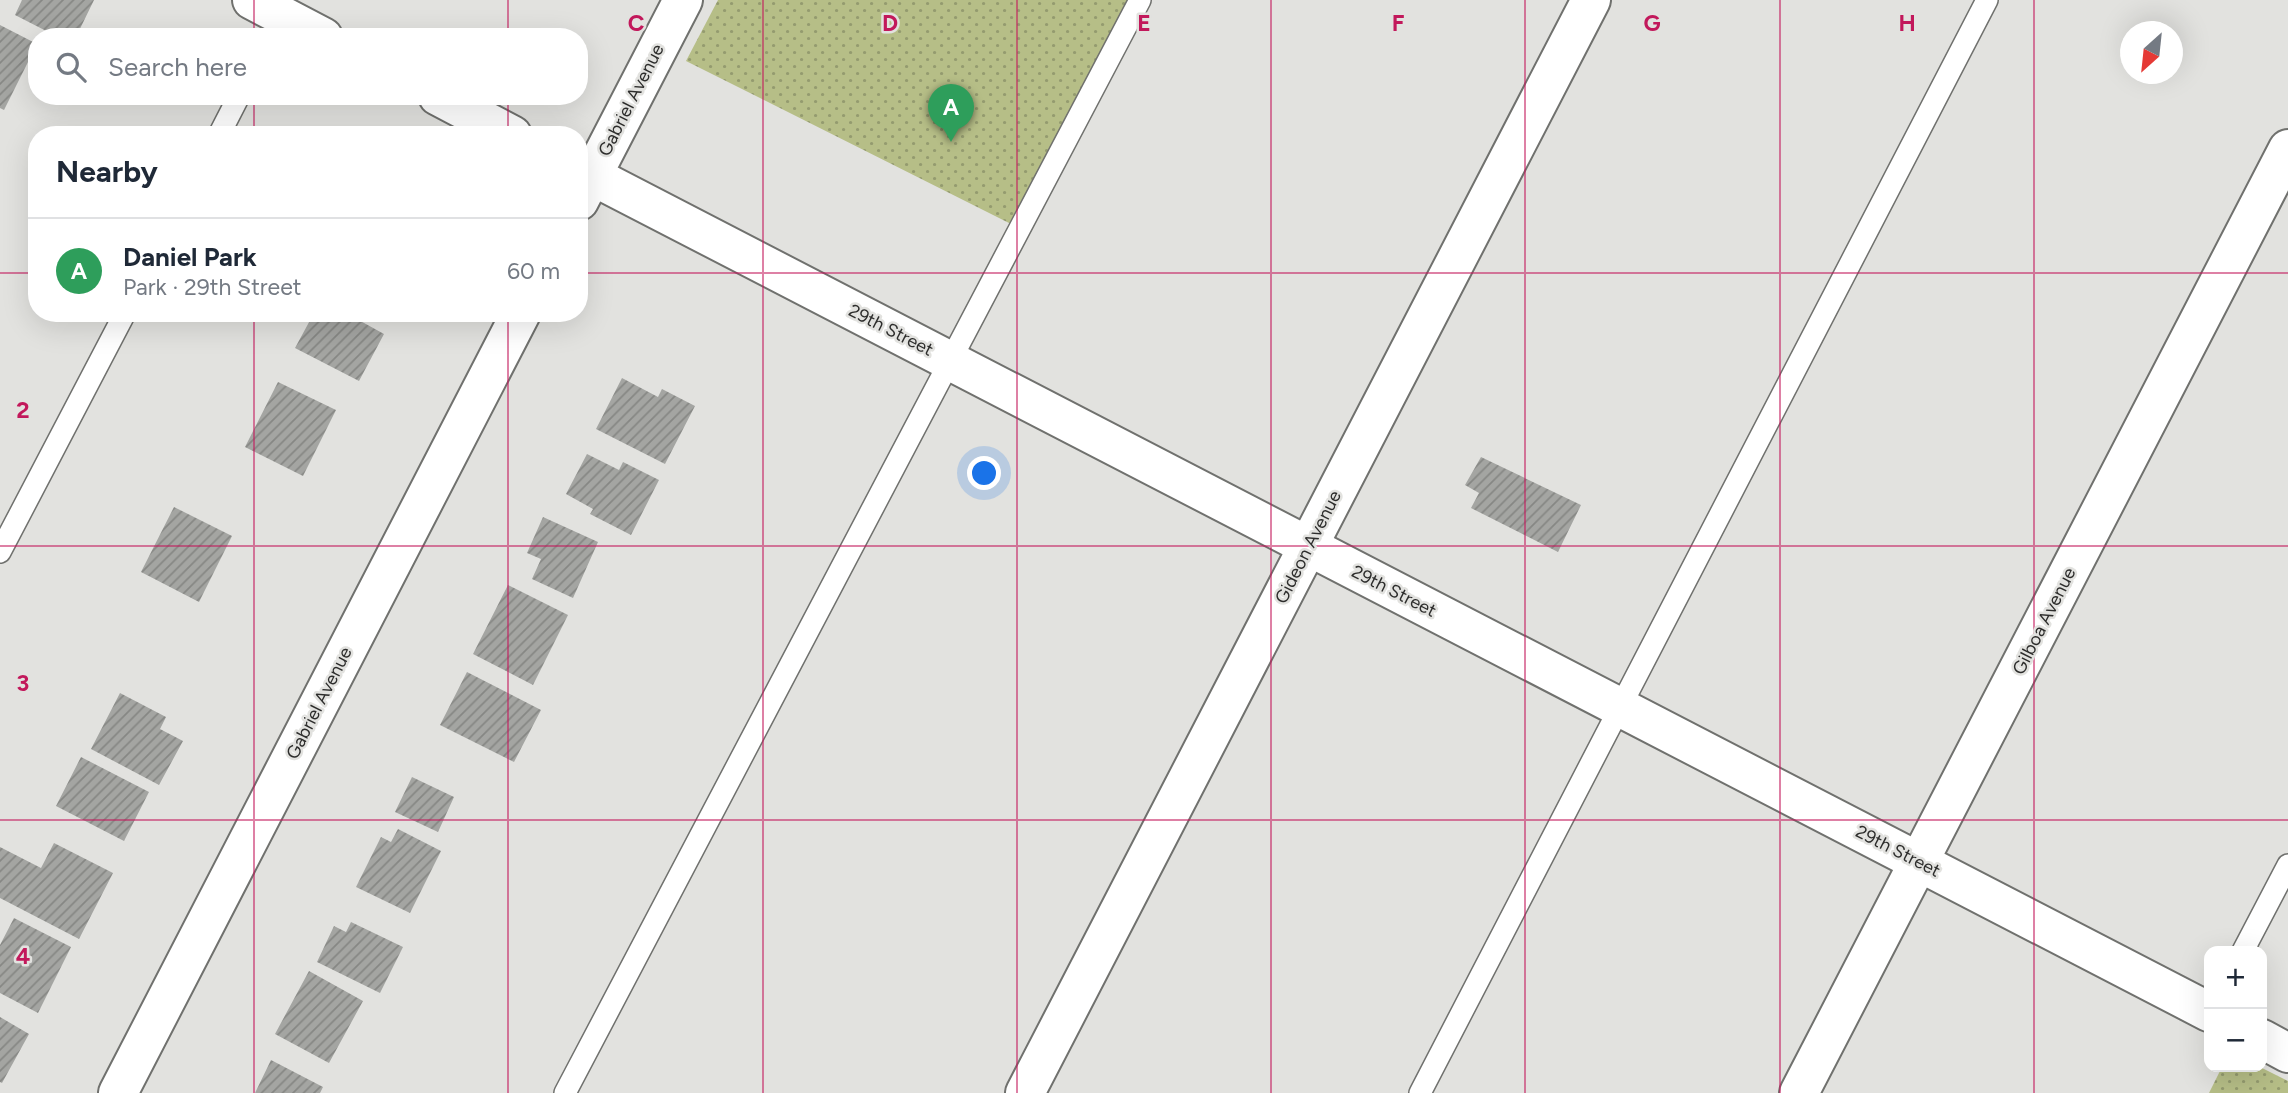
<!DOCTYPE html>
<html lang="en">
<head>
<meta charset="utf-8">
<style>
  body { margin:0; font-family:Figtree,sans-serif; background:#f2f2f3; color:#1f2937 }
  .controls { position:absolute; right:21px; bottom:21px; display:grid; overflow:hidden; border-radius:14px; box-shadow:0 7px 28px #0002 }
  .controls button { width:63px; height:63px; display:grid; place-items:center; padding:0; border:0; border-bottom:2px solid #e0e1e3; background:#fff; color:#1f2937; font:35px sans-serif }
  .compass { position:absolute; left:2120px; top:21px; width:63px; height:63px; border-radius:50%; background:#fff; box-shadow:0 7px 28px #0002; rotate:207deg }
  .you { position:absolute; left:985px; top:474px; width:24px; height:24px; margin:-18px; border:5px solid #fff; border-radius:50%; background:#1a73e8; box-shadow:0 0 0 10px #1a73e833 }
  .badge { display:grid; place-items:center; width:46px; height:46px; border-radius:50%; background:#db2777; color:#fff; font-size:23px; font-weight:700 }
  .pin { position:absolute; translate:-50% -58px; filter:drop-shadow(0 2px 4px #0008) }
  .pin::after { content:''; position:absolute; top:37px; width:24px; height:21px; background:inherit; clip-path:polygon(0 0,100% 0,50% 100%) }
  .list { margin:0; padding:0; list-style:none }
  h2 { display:flex; justify-content:space-between; align-items:center; height:91px; margin:0; padding:0 28px; font-size:30px }
  h2 small { font-size:23px; font-weight:400; color:#747a83 }
  .list li { display:grid; grid-template-columns:46px 1fr auto; gap:21px; align-items:center; box-sizing:border-box; height:105px; padding:0 28px; border-top:2px solid #e0e1e3 }
  .list b { display:block; font-size:26px; white-space:nowrap }
  .list p { margin:0; font-size:23px; white-space:nowrap; color:#747a83 }
  .list em { font-size:23px; font-style:normal; color:#747a83 }
  .icon { flex:none; width:38px; height:38px; fill:none; stroke:currentColor; stroke-width:2; stroke-linecap:round; stroke-linejoin:round }
  .map { position:relative; flex:none; width:2288px; height:1093px; overflow:hidden }
  .search { position:absolute; background:#fff; box-shadow:0 7px 28px #0002; left:28px; top:28px; width:560px; height:77px; display:flex; align-items:center; gap:18px; box-sizing:border-box; padding:0 24px; border-radius:28px; color:#747a83; font-size:26px }
  .panel { position:absolute; background:#fff; box-shadow:0 7px 28px #0002; left:28px; top:126px; width:560px; height:196px; border-radius:28px }
  .map>svg:first-child { display:block }
  .green { fill:url(#green-dots) }
  .building { fill:url(#building-hatch) }
  .lines { fill:none; stroke-linecap:round; stroke-linejoin:round }
  .service-casing { stroke:#70716e; stroke-width:24 }
  .minor-casing { stroke:#70716e; stroke-width:42 }
  .tertiary-casing { stroke:#70716e; stroke-width:42 }
  .service { stroke:#fff; stroke-width:21 }
  .minor { stroke:#fff; stroke-width:38 }
  .tertiary { stroke:#fff; stroke-width:38 }
  .grid { fill:none; stroke:#c2185b; stroke-width:2; stroke-opacity:0.55 }
  .labels { text-anchor:middle; stroke-width:5; stroke-linejoin:round; paint-order:stroke }
  .street-label { font-size:18px; fill:#2d2d2c; stroke:#e2e2df }
  .grid-label { font-size:23px; text-anchor:middle; font-weight:bold; fill:#c2185b; stroke:#e2e2df; stroke-width:5; stroke-linejoin:round; paint-order:stroke }
</style>
</head>
<body>
<div class="map">
<svg width="2288" height="1093" viewBox="0 0 2288 1093">
  <defs>
    <pattern id="green-dots" width="8" height="8" patternUnits="userSpaceOnUse" patternTransform="scale(1.75)"><rect width="8" height="8" fill="#b6be87"/><path d="M2 2h.1M6 6h.1" fill="none" stroke="#949b6f" stroke-width="1.8" stroke-linecap="round"/></pattern>
    <pattern id="building-hatch" width="6" height="6" patternUnits="userSpaceOnUse" patternTransform="scale(1.75)"><rect width="6" height="6" fill="#a4a5a2"/><path d="M-1 1l2-2M0 6l6-6M5 7l2-2" fill="none" stroke="#868784"/></pattern>
  </defs>
  <rect width="100%" height="100%" fill="#e2e2df"/>
  <!-- green -->
  <path class="green" d="M 718,0 L 1130,0 L 1011,224 L 686,61 Z
    M 2222,1067 L 2260,1067 L 2288,1081 L 2288,1093 L 2209,1093 Z"/>
  <!-- building -->
  <path class="building" d="M 22,0 L 94,0 L 76,37 L 58,37 L 15,15 Z
    M 0,25 L 37,44 L 4,110 L 0,108 Z
    M 314,313 L 346,313 L 384,334 L 359,381 L 295,348 Z
    M 622,378 L 658,397 L 662,389 L 695,406 L 665,464 L 596,429 Z
    M 278,382 L 336,410 L 303,476 L 245,447 Z
    M 587,454 L 619,470 L 623,462 L 659,480 L 631,535 L 590,514 L 593,509 L 566,494 Z
    M 1481,457 L 1581,505 L 1558,552 L 1471,508 L 1479,493 L 1465,485 Z
    M 174,507 L 232,536 L 199,602 L 141,572 Z
    M 543,517 L 598,542 L 573,598 L 532,579 L 541,559 L 527,553 Z
    M 508,585 L 568,615 L 533,685 L 473,654 Z
    M 467,672 L 541,710 L 514,762 L 440,725 Z
    M 120,693 L 166,717 L 160,729 L 183,741 L 159,785 L 91,749 Z
    M 81,757 L 149,792 L 124,841 L 56,806 Z
    M 412,777 L 454,797 L 438,832 L 395,812 Z
    M 398,829 L 441,851 L 410,913 L 356,887 L 381,837 L 391,842 Z
    M 54,843 L 113,873 L 79,939 L 0,898 L 0,847 L 41,868 Z
    M 14,918 L 71,947 L 38,1013 L 0,993 L 0,945 Z
    M 351,922 L 403,947 L 380,993 L 317,962 L 334,926 L 346,932 Z
    M 309,971 L 363,1001 L 329,1063 L 275,1034 Z
    M 0,1017 L 29,1034 L 2,1083 L 0,1082 Z
    M 271,1060 L 323,1087 L 320,1093 L 255,1093 Z"/>
  <g class="lines">
    <!-- service casing -->
    <g class="service-casing">
      <path id="service" d="M 219,135 L 239,96
        M 0,552 L 125,313
        M 2243,951 L 2288,865
        M 565,1093 L 1140,0
        M 1420,1093 L 1987,0"/>
    </g>
    <!-- minor casing -->
    <g class="minor-casing">
      <path id="minor" d="M 579,201 L 683,0
        M 118,1093 L 521,313
        M 1025,1093 L 1591,0
        M 1799,1093 L 2288,149"/>
    </g>
    <!-- tertiary casing -->
    <g class="tertiary-casing">
      <path id="tertiary" d="M 252,0 L 323,37
        M 438,96 L 512,135
        M 579,169 L 2209,1012
        M 2262,1039 L 2288,1053"/>
    </g>
    <!-- service -->
    <use href="#service" class="service"/>
    <!-- minor -->
    <use href="#minor" class="minor"/>
    <!-- tertiary -->
    <use href="#tertiary" class="tertiary"/>
  </g>
  <!-- grid -->
  <path class="grid" d="M 254,0 L 254,37M 508,0 L 508,37M 763,0 L 763,1093M 1017,0 L 1017,1093M 1271,0 L 1271,1093M 1525,0 L 1525,1093M 1780,0 L 1780,1093M 2034,0 L 2034,1093M 254,96 L 254,135M 508,96 L 508,135M 0,273 L 37,273M 579,273 L 2288,273M 254,313 L 254,1093M 508,313 L 508,1093M 0,546 L 2288,546M 0,820 L 2288,820"/>
  <g class="labels">
    <!-- street labels -->
    <g class="street-label">
      <text transform="translate(631 100) rotate(-63)" y="6">Gabriel Avenue</text>
      <text transform="translate(891 330) rotate(27)" y="6">29th Street</text>
      <text transform="translate(1308 547) rotate(-63)" y="6">Gideon Avenue</text>
      <text transform="translate(1394 591) rotate(27)" y="6">29th Street</text>
      <text transform="translate(2044 621) rotate(-63)" y="6">Gilboa Avenue</text>
      <text transform="translate(319 703) rotate(-63)" y="6">Gabriel Avenue</text>
      <text transform="translate(1898 851) rotate(27)" y="6">29th Street</text>
    </g>
  </g>
  <g class="grid-label">
    <text x="636" y="31">C</text>
    <text x="890" y="31">D</text>
    <text x="1144" y="31">E</text>
    <text x="1398" y="31">F</text>
    <text x="1652" y="31">G</text>
    <text x="1907" y="31">H</text>
    <text x="23" y="418">2</text>
    <text x="23" y="691">3</text>
    <text x="23" y="964">4</text>
  </g>
</svg>
<div class="controls">
<button>+</button>
<button>−</button>
</div>
<svg class="compass" viewBox="-18 -18 36 36"><path d="M0-13l5 13h-10z" fill="#e53935"/><path d="M0 13l5-13h-10z" fill="#747a83"/></svg>
<div class="you"></div>
<div class="pin badge" style="left:951px;top:142px;background:#2e9e5b">A</div>
<div class="search"><svg class="icon" aria-label="search" viewBox="0 0 24 24"><circle cx="10" cy="10" r="6"/><path d="M15 15l6 6"/></svg>Search here</div>
<section class="panel">
<h2>Nearby<small></small></h2>
<ul class="list">
<li><span class="badge" style="background:#2e9e5b">A</span><div><b>Daniel Park</b><p>Park · 29th Street</p></div><em>60 m</em></li>
</ul>
</section>
</div>
</body>
</html>
